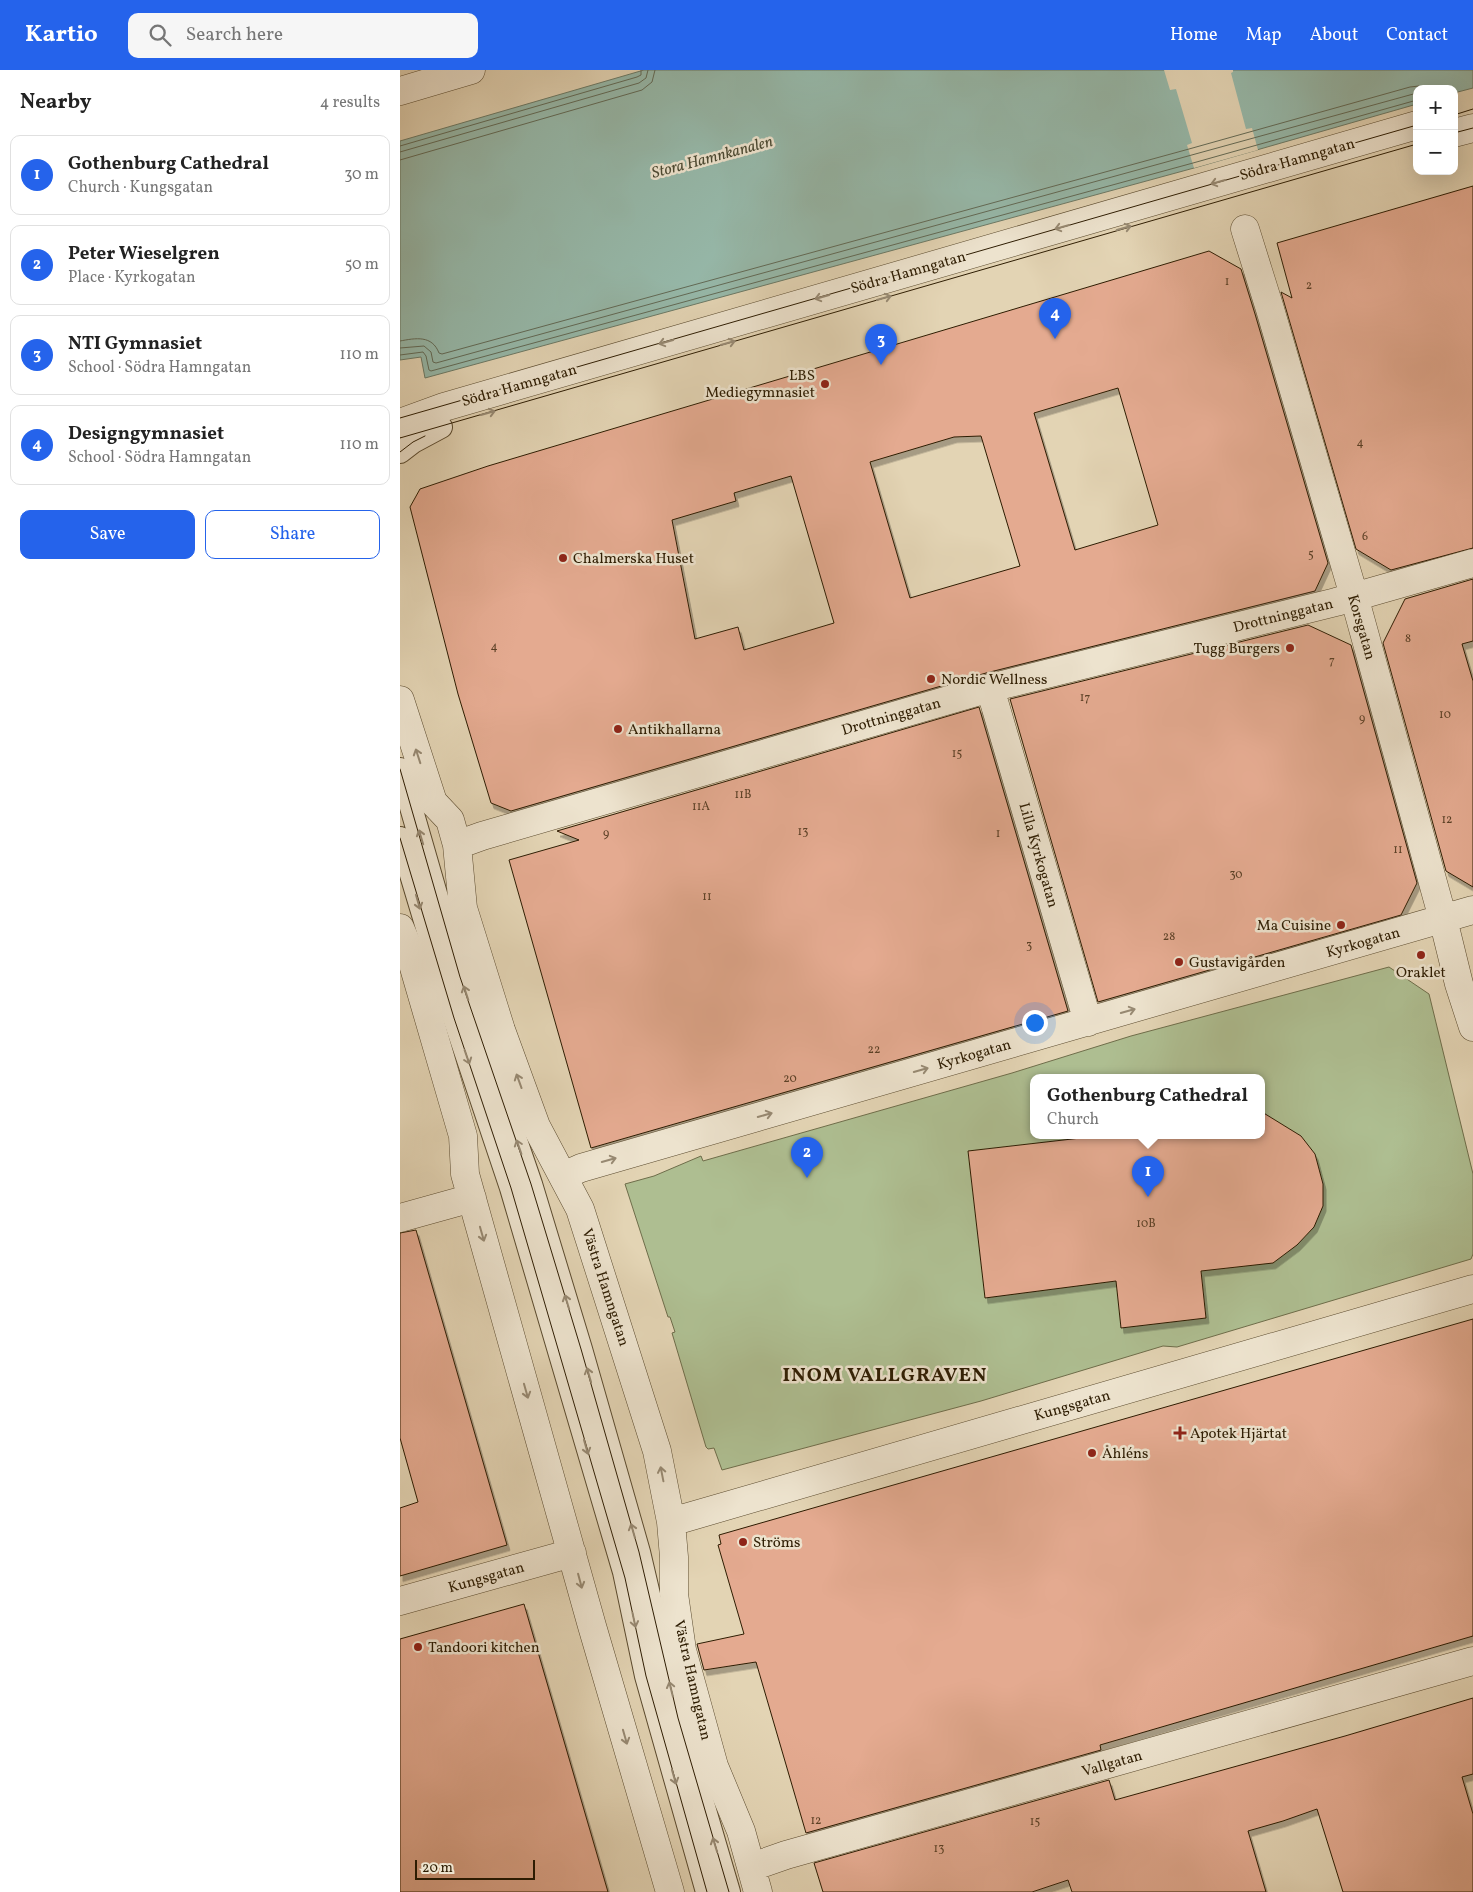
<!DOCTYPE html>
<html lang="en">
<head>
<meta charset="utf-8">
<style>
  body { margin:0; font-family:Vollkorn,serif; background:#f6f6f6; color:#222 }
  .controls { position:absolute; right:15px; top:15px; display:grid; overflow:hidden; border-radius:10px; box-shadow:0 5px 20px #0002 }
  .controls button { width:45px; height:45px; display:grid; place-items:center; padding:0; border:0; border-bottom:1px solid #e0e0e0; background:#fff; color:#222; font:25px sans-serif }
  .scale { position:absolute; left:15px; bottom:12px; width:120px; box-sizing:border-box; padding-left:5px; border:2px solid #2d1c02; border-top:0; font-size:14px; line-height:18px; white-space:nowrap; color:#2d1c02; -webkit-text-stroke:4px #ede3ce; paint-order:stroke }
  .you { position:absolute; left:634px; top:952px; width:18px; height:18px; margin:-12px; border:4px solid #fff; border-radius:50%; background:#1a73e8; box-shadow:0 0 0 8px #1a73e833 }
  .badge { display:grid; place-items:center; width:32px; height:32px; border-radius:50%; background:#2563eb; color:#fff; font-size:16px; font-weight:700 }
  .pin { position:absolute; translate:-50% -41px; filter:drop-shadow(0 1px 2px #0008) }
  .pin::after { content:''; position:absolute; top:26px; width:18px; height:15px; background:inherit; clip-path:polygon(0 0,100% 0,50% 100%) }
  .popup { position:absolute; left:630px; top:1004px; width:235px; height:65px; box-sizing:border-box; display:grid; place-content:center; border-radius:10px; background:#fff; filter:drop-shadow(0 1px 4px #0005); font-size:16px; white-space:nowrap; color:#767676 }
  .popup b { font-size:19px; color:#222 }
  .popup::after { content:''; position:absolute; left:50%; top:100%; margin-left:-10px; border:10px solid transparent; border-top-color:#fff }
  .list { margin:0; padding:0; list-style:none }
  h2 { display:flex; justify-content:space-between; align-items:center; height:65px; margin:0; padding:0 20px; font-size:21px }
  h2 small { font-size:16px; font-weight:400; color:#767676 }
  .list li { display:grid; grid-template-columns:32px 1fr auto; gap:15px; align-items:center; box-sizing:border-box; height:80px; margin:0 10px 10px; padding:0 10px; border:1px solid #e0e0e0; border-radius:10px }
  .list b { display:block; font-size:19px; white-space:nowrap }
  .list p { margin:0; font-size:16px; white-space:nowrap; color:#767676 }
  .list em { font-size:16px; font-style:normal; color:#767676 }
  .actions { display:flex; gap:10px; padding:15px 20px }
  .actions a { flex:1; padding:11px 0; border:1px solid #2563eb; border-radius:10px; text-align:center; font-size:18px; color:#2563eb }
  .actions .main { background:#2563eb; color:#fff }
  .icon { flex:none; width:28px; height:28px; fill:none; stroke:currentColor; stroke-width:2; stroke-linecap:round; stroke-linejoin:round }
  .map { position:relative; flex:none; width:1073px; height:1822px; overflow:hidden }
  header { display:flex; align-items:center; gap:30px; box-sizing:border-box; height:70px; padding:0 25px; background:#2563eb; color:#fff }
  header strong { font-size:24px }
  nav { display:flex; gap:28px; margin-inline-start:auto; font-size:18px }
  .search { width:350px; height:45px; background:#f6f6f6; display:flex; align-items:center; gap:12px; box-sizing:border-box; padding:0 18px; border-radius:10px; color:#767676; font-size:19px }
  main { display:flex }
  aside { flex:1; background:#fff }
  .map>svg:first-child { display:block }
  .green { fill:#aebe91; stroke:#6e6d4a; fill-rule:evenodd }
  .water { fill:#96b8a9; stroke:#6c7a66 }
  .pier { fill:#e3d4b4 }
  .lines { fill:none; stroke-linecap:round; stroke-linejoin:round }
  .shore { stroke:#626a56; stroke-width:1 }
  .building { fill:#e4aa90; stroke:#2d1c02; fill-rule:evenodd; filter:url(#shadow) }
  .lane-casing { stroke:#5a4a2e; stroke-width:24 }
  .street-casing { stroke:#5a4a2e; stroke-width:29 }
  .lane { stroke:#ede3ce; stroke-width:22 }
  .street { stroke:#ede3ce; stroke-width:28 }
  .tram { stroke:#2d1c02; stroke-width:1 }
  .oneway { stroke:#978972 }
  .poi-dot { fill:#8f2418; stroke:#ede3ce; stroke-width:2 }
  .labels { text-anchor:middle; stroke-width:5; stroke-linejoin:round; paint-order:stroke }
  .number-label { font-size:12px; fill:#5b4026 }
  .street-label { font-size:15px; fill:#2d1c02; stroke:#ede3ce }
  .poi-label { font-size:15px; fill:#2d1c02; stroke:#ede3ce; text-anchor:start }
  .water-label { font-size:16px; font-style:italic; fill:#4c4b34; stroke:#ede3ce }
  .district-label { font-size:20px; font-weight:bold; letter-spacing:1px; fill:#2d1c02; stroke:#ede3ce }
</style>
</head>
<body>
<header>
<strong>Kartio</strong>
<div class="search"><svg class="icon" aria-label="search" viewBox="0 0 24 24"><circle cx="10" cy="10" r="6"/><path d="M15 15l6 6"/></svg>Search here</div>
<nav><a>Home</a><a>Map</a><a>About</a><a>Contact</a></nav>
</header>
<main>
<aside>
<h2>Nearby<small>4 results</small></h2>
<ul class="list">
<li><span class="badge">1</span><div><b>Gothenburg Cathedral</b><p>Church · Kungsgatan</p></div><em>30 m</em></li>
<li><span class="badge">2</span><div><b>Peter Wieselgren</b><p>Place · Kyrkogatan</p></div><em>50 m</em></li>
<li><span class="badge">3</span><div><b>NTI Gymnasiet</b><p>School · Södra Hamngatan</p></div><em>110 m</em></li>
<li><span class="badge">4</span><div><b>Designgymnasiet</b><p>School · Södra Hamngatan</p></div><em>110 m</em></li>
</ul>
<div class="actions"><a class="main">Save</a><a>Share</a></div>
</aside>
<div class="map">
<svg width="1073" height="1822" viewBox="0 0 1073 1822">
  <defs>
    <filter id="shadow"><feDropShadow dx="3" dy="5.5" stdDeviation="0" flood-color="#0004"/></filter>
  </defs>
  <rect width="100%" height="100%" fill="#e3d4b4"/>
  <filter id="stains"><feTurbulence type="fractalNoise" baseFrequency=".004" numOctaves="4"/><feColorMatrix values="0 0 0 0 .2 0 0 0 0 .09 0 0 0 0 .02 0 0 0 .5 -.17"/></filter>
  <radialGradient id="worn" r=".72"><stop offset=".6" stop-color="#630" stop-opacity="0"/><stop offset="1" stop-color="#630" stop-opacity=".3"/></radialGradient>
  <!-- green -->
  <path class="green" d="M 989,897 L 1029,924 L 1073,1104 L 1073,1184 L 1071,1189 L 777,1277 L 763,1276 L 581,1331 L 322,1400 L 314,1378 L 308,1379 L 306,1377 L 272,1263 L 275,1262 L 270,1247 L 268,1247 L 225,1114 L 254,1106 L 301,1086 L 303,1091 L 612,1003 L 731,966 ZM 634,1008 L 862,1008 L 862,1066 L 634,1066 Z"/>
  <!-- water -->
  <path class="water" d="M 244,0 L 1073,0 L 1073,18 L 1054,23 L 1054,19 L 1017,19 L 1017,34 L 794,98 L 25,308 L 21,287 L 0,290 L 0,71 Z"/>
  <!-- pier -->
  <path class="pier" d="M 764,0 L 833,0 L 833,2 L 831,3 L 846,59 L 852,58 L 858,80 L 794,98 L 787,75 L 792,73 L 776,19 L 770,20 Z"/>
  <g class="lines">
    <!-- shore -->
    <path class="shore" d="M 0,76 L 237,7 L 241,5 L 241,0
      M 0,82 L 239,13 L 246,8 L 248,0
      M 0,90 L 242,20 L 252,12 L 255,0
      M 0,271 C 16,268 32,265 39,283 L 42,284 L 789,79 L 1010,17 L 1019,16 L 1026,19
      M 0,278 L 24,276 L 31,282 L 33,292 L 36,293 L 1017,23
      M 0,285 L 23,282 L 26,286 L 29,300 L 31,301 L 793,93 L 1017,30"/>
  </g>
  <!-- building -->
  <path class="building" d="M 1073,116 L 1073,478 L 991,500 L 956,479 L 881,222 L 892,228 L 877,173 Z
    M 809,181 L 841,199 L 855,244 L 928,493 L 915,521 L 586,603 L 111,741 L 91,733 L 58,624 L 10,437 L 20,419 L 88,396 ZM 718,318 L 758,455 L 675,480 L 634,343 ZM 581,366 L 620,496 L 510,528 L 470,392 L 554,367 ZM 391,406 L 434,553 L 344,580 L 338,557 L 295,569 L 272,450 L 336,431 L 334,423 Z
    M 1073,509 L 1073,571 L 1062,574 L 1073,611 L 1073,817 L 1046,801 L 983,573 L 1005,529 Z
    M 908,555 L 951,575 L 1017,813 L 1001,845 L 698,932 L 610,629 Z
    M 579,637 L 668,941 L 191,1078 L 109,790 L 179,770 L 157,761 Z
    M 862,1042 L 901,1066 L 915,1084 L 923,1114 L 923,1136 L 914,1157 L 897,1175 L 873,1193 L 801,1201 L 806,1248 L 721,1258 L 716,1211 L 585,1228 L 568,1081 L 698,1066 L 862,1066 Z
    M 16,1160 L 107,1475 L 0,1506 L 0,1438 L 18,1432 L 0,1368 L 0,1163 Z
    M 1073,1249 L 1073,1566 L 700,1675 L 701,1680 L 406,1763 L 356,1592 L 304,1600 L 297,1574 L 344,1564 L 318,1475 L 321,1474 L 319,1465 Z
    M 124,1534 L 208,1822 L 0,1822 L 0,1569 Z
    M 1073,1628 L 1073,1704 L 1062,1707 L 1073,1744 L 1073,1822 L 943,1822 L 917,1739 L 883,1751 L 848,1761 L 866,1822 L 672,1822 L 668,1810 L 632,1822 L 423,1822 L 414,1793 L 709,1710 L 715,1730 L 945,1666 Z"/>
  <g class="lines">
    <!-- lane casing -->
    <g class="lane-casing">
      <path id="lane" d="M 0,382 L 13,372 L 41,357
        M 0,699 L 60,907 L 131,1114 L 181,1279 L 239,1482 L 278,1648 L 329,1822
        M 0,768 L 54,948 L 111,1118 L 224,1502 L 246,1606 L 307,1822"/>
    </g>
    <!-- street casing -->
    <g class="street-casing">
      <path id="street" d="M 0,21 L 71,0
        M 1054,63 L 1073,58
        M 845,159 L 870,239 L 954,526 L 1043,849 L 1059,914 L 1073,957
        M 0,353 L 44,337 L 1017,55
        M 590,618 L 688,952
        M 0,630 L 33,732 L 50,750 L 57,775 L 63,838 L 101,960 L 136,1056 L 180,1139 L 257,1381 L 271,1452 L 274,1487 L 274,1524 L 282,1580 L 314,1696 L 341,1761 L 358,1822
        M 57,775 L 82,766 L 590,618 L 936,532 L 1073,493
        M 0,858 L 8,877 L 63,1066 L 65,1104 L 192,1556 L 270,1822
        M 163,1106 L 181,1098 L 1073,840
        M 0,1148 L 72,1128
        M 271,1452 L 1073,1219
        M 0,1531 L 172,1483
        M 352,1797 L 386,1785 L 1073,1591"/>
    </g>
    <!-- lane -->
    <use href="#lane" class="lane"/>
    <!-- street -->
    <use href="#street" class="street"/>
    <!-- tram -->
    <path class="tram" d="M 1054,45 L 1073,39
      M 1054,63 L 1073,58
      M 0,348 L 1017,55
      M 0,368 L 1017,74
      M 0,382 L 13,372 L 25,366
      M 0,699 L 60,907 L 131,1114 L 181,1279 L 239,1482 L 278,1648 L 329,1822
      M 0,768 L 54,948 L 111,1118 L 225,1508 L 246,1606 L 307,1822"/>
  </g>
  <!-- one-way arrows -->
  <defs><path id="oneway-shaft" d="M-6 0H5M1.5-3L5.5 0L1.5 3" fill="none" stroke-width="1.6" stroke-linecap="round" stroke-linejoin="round" transform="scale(1.25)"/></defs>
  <g class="oneway">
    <use href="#oneway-shaft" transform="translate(818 112) rotate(164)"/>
    <use href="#oneway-shaft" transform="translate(662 157) rotate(164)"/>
    <use href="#oneway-shaft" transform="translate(724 158) rotate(-16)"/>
    <use href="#oneway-shaft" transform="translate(422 227) rotate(164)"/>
    <use href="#oneway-shaft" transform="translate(484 228) rotate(-16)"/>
    <use href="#oneway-shaft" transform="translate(266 272) rotate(164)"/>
    <use href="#oneway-shaft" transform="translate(328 273) rotate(-16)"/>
    <use href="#oneway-shaft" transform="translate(88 343) rotate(-16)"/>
    <use href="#oneway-shaft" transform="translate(18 686) rotate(-108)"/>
    <use href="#oneway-shaft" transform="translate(21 767) rotate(-107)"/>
    <use href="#oneway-shaft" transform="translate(18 832) rotate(74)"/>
    <use href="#oneway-shaft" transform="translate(66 923) rotate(-108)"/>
    <use href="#oneway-shaft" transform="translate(728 941) rotate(-16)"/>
    <use href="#oneway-shaft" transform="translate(67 987) rotate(71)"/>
    <use href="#oneway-shaft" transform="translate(521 1000) rotate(-16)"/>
    <use href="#oneway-shaft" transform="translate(119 1011) rotate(-110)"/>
    <use href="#oneway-shaft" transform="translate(365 1045) rotate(-16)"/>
    <use href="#oneway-shaft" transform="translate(119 1077) rotate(-109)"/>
    <use href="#oneway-shaft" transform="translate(209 1090) rotate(-16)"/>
    <use href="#oneway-shaft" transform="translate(82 1164) rotate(74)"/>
    <use href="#oneway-shaft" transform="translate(167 1232) rotate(-107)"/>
    <use href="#oneway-shaft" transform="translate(189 1305) rotate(-106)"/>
    <use href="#oneway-shaft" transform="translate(126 1321) rotate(74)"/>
    <use href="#oneway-shaft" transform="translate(186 1377) rotate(74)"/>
    <use href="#oneway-shaft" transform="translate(262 1404) rotate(-101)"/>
    <use href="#oneway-shaft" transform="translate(233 1461) rotate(-106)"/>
    <use href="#oneway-shaft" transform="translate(180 1511) rotate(75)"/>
    <use href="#oneway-shaft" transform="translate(234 1550) rotate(78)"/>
    <use href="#oneway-shaft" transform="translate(271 1619) rotate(-104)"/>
    <use href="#oneway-shaft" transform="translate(225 1667) rotate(74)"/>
    <use href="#oneway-shaft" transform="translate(274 1707) rotate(74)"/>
    <use href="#oneway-shaft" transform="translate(315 1775) rotate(-107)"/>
  </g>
  <!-- markers -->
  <g class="poi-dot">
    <circle cx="425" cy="314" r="5"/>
    <circle cx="163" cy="488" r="5"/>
    <circle cx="890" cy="578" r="5"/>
    <circle cx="531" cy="609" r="5"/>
    <circle cx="218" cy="659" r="5"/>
    <circle cx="941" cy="855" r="5"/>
    <circle cx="1021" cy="885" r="5"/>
    <circle cx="779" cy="892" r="5"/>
    <path d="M777.5 1355.5h5v5h5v5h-5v5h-5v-5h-5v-5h5z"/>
    <circle cx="692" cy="1383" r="5"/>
    <circle cx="343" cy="1472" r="5"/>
    <circle cx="18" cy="1577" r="5"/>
  </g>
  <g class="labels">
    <!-- number labels -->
    <g class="number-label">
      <text x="827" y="215">1</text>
      <text x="909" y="219">2</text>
      <text x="960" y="376">4</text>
      <text x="965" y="470">6</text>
      <text x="911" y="488">5</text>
      <text x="1008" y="572">8</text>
      <text x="94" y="580">4</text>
      <text x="932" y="594">7</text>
      <text x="685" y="631">17</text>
      <text x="1045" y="648">10</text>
      <text x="962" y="652">9</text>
      <text x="557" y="687">15</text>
      <text x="343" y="728">11B</text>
      <text x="301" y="740">11A</text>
      <text x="1047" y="753">12</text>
      <text x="403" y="765">13</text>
      <text x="206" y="767">9</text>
      <text x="598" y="767">1</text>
      <text x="998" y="783">11</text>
      <text x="836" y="808">30</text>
      <text x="307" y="830">11</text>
      <text x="769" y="870">28</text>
      <text x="629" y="879">3</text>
      <text x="474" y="983">22</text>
      <text x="390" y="1012">20</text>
      <text x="746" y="1157">10B</text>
      <text x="416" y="1754">12</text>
      <text x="635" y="1755">15</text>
      <text x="539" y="1782">13</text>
    </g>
    <!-- street labels -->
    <g class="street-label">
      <text transform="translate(897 89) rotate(-16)" y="5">Södra Hamngatan</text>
      <text transform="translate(508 202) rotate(-16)" y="5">Södra Hamngatan</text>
      <text transform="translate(119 315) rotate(-16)" y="5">Södra Hamngatan</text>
      <text transform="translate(883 545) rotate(-14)" y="5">Drottninggatan</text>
      <text transform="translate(962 557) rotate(74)" y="5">Korsgatan</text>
      <text transform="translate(491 646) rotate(-16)" y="5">Drottninggatan</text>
      <text transform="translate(639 785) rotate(74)" y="5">Lilla Kyrkogatan</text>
      <text transform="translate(963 872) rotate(-16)" y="5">Kyrkogatan</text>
      <text transform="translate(574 984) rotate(-16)" y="5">Kyrkogatan</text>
      <text transform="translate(206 1217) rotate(72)" y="5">Västra Hamngatan</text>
      <text transform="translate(672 1335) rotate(-16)" y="5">Kungsgatan</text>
      <text transform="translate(86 1507) rotate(-16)" y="5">Kungsgatan</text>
      <text transform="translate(293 1610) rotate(77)" y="5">Västra Hamngatan</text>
      <text transform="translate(712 1693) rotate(-16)" y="5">Vallgatan</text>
    </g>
    <!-- poi labels -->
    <g class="poi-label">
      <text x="415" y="310" text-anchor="end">LBS<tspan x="415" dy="17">Mediegymnasiet</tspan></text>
      <text x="173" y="493">Chalmerska Huset</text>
      <text x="880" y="583" text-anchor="end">Tugg Burgers</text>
      <text x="541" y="614">Nordic Wellness</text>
      <text x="228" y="664">Antikhallarna</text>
      <text x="931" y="860" text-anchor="end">Ma Cuisine</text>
      <text x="789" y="897">Gustavigården</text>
      <text x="1021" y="907" text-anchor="middle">Oraklet</text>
      <text x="790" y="1368">Apotek Hjärtat</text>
      <text x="702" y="1388">Åhléns</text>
      <text x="353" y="1477">Ströms</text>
      <text x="28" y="1582">Tandoori kitchen</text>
    </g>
    <!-- water labels -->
    <g class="water-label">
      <text transform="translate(312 86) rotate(-15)" y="6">Stora Hamnkanalen</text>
    </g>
    <!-- district labels -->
    <g class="district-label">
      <text x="485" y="1311">INOM VALLGRAVEN</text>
    </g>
  </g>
  <rect width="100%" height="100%" filter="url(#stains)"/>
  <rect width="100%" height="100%" fill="url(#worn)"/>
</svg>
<div class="controls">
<button>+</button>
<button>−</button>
</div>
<div class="scale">20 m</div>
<div class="you"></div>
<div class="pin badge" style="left:748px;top:1127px">1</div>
<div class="popup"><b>Gothenburg Cathedral</b>Church</div>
<div class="pin badge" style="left:407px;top:1108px">2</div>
<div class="pin badge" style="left:481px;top:295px">3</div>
<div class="pin badge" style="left:655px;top:269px">4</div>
</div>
</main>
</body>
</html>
